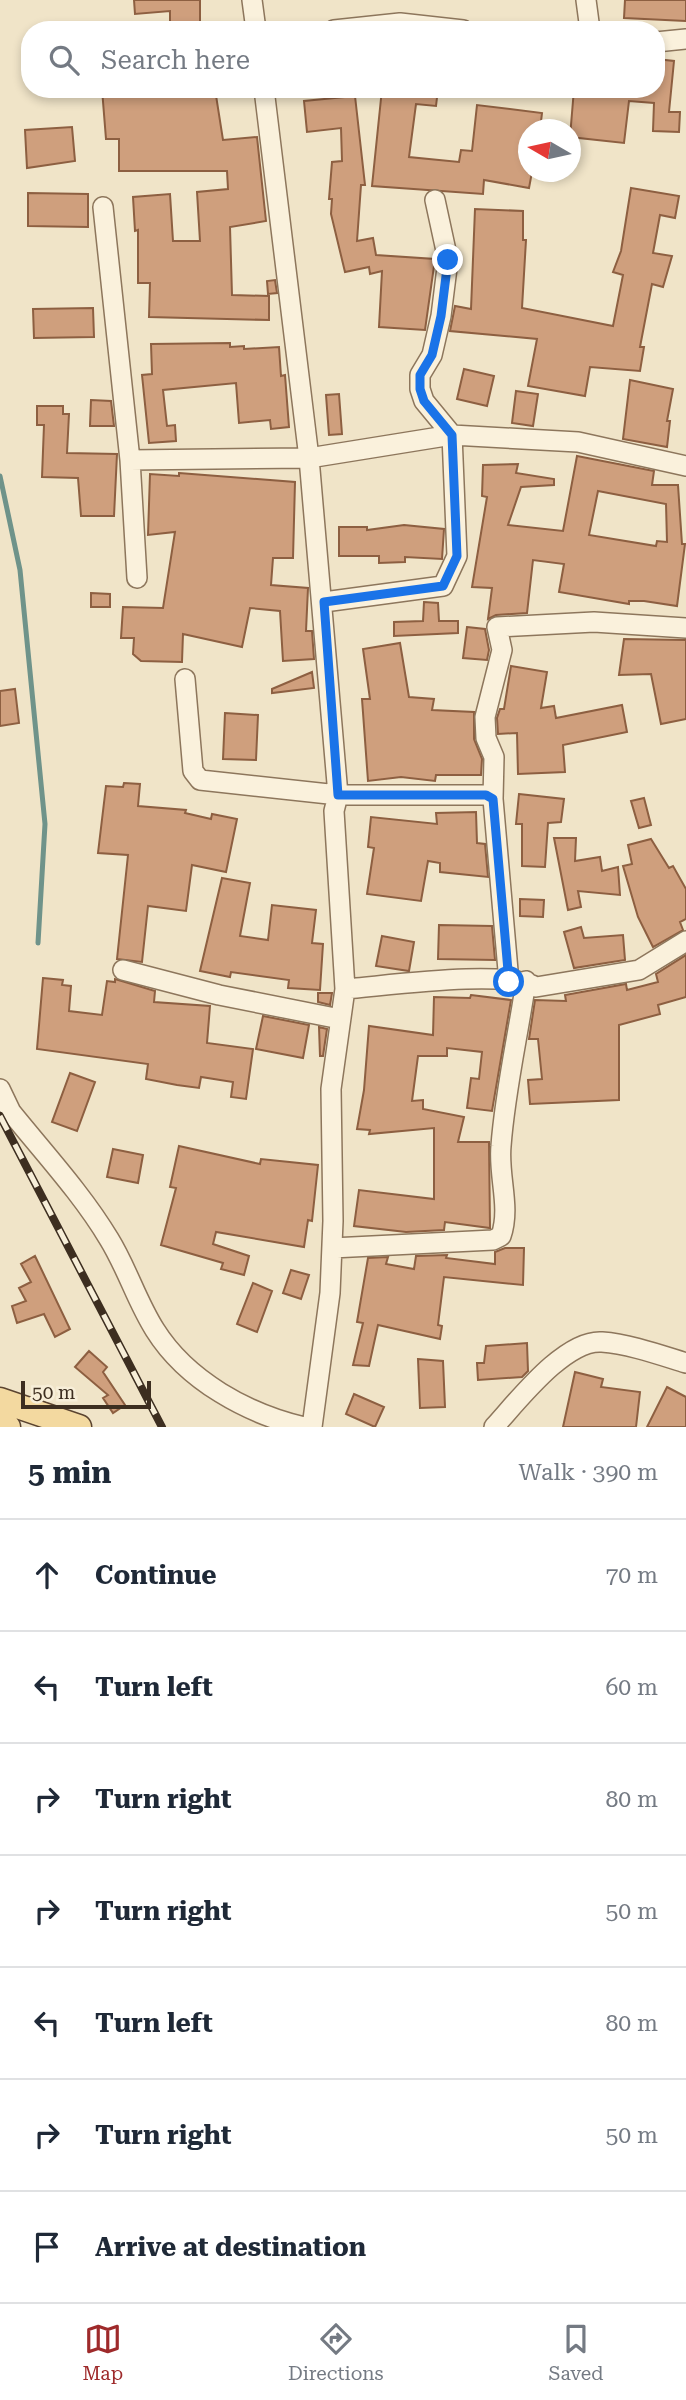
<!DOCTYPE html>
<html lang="en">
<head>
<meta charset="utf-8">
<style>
  body { margin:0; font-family:"Roboto Serif",serif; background:#f2f2f3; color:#1f2937 }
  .compass { position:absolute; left:518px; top:119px; width:63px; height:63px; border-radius:50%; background:#fff; box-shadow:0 4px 10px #0003; rotate:279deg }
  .scale { position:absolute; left:21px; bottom:18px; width:130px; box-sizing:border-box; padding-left:7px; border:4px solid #3d2e20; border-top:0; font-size:19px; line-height:24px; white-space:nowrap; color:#3d2e20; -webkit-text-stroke:5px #f7eed8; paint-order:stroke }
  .stop { position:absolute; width:21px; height:21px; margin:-16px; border:5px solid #1a73e8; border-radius:50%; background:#fff }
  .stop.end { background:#1a73e8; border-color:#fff; box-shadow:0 2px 7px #0008 }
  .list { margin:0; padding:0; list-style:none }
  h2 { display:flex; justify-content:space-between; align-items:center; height:91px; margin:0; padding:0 28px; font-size:30px }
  h2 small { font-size:23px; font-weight:400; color:#747a83 }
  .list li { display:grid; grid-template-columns:46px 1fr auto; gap:21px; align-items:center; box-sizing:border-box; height:112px; padding:0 28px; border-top:2px solid #e0e1e3 }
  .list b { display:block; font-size:26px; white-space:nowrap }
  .list em { font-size:23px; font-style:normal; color:#747a83 }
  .icon { flex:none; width:38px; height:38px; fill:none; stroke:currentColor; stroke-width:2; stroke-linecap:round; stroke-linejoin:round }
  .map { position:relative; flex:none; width:686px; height:1427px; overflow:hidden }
  .search { position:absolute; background:#fff; box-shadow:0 4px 10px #0003; left:21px; right:21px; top:21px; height:77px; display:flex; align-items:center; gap:18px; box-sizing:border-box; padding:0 24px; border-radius:28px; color:#747a83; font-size:26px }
  .sheet { height:875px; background:#fff }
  nav { display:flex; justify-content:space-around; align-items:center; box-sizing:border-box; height:98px; border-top:2px solid #e0e1e3; background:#fff; font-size:19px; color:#747a83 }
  nav a { display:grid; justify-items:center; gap:4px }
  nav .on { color:#9e2a2b }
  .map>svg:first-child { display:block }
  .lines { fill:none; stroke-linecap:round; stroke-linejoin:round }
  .stream { stroke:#6f938a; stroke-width:5 }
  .building { fill:#cf9f7d; stroke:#8d5f41; stroke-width:2; fill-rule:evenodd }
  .minor-casing { stroke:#8d765c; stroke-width:22 }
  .major-casing { stroke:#5b4430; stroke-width:27 }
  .minor { stroke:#faf1dc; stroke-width:19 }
  .major { stroke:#f3d9a0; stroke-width:24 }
  .rail-casing { stroke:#3d2e20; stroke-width:8 }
  .rail { stroke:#f7eed8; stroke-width:5; stroke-dasharray:16; stroke-linecap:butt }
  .route { stroke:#1a73e8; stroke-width:9 }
</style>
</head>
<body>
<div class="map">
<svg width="686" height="1427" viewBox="0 0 686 1427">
  <rect width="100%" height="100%" fill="#f0e4c8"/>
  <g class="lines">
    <!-- stream -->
    <path class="stream" d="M 0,476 L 20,570 L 45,824 L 38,943"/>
  </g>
  <!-- building -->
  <path class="building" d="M 134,0 L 200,0 L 200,22 L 170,23 L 170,11 L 135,14 Z
    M 625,0 L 686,0 L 686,21 L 624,18 Z
    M 656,59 L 674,61 L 669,112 L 680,112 L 679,132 L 653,131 L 654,103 L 629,101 L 624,143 L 570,137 L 574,89 L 656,89 Z
    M 102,89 L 215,89 L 223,140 L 257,137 L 266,221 L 230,227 L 232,295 L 269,296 L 269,320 L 149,317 L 150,283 L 138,283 L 138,230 L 135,231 L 133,197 L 170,194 L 173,241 L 200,241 L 197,192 L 228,189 L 227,171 L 119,171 L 119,139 L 106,139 Z
    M 382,89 L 438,89 L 436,106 L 416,104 L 409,157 L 459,162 L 461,150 L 472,151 L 477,105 L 542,113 L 540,130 L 528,130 L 528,172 L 532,172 L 529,188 L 484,180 L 483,194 L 372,186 Z
    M 355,96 L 365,185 L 361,185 L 357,241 L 373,238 L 376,255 L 435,259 L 425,330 L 379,327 L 382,271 L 370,274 L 369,267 L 345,272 L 331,214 L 332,199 L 329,199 L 332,162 L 342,161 L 341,128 L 307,132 L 304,101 Z
    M 72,127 L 75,161 L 27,168 L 25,130 Z
    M 631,188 L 679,196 L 675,218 L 660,215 L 653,253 L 672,256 L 663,287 L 652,284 L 640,347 L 644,347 L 640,371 L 590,367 L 585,396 L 528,386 L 537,339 L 450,331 L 455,306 L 471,309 L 475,209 L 523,211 L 523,240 L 526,240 L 522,308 L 613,326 L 623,275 L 613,272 L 621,251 Z
    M 28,193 L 88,194 L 88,227 L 28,226 Z
    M 275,280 L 277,293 L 268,294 L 267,281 Z
    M 93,308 L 94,337 L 34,338 L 33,309 Z
    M 230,343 L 230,347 L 244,346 L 244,349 L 279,347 L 281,376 L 285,375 L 289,427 L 271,429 L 270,420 L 239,423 L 236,383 L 163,390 L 167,426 L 175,425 L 176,441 L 149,443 L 142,375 L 152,374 L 151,344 Z
    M 464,369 L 494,376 L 487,406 L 457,399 Z
    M 630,380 L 673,389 L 667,421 L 670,421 L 667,447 L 623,439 Z
    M 516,391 L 538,394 L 533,426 L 512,423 Z
    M 339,394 L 342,434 L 329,435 L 326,395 Z
    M 91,400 L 111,401 L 114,426 L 90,426 Z
    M 37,406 L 63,406 L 63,414 L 69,414 L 67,453 L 117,454 L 114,516 L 81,516 L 78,478 L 42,477 L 44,425 L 37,425 Z
    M 577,456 L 654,471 L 652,485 L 678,485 L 682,544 L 685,544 L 677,606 L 644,601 L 629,601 L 629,604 L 559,592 L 564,564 L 533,560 L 527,613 L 496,615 L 488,619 L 492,588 L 472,587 L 487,497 L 482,496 L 483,465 L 518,464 L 516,473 L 554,479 L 554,485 L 521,487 L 508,525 L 563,531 ZM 598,491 L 666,504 L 667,542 L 657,541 L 656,546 L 589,535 Z
    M 179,473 L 295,482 L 293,558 L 273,558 L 271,585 L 308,588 L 306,631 L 312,631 L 314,659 L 283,661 L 280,611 L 250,608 L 242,647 L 183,634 L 182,662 L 141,661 L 133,654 L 134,638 L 121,638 L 123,607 L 163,608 L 175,532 L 148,535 L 150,474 L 179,476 Z
    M 404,525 L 444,529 L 442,559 L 405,557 L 405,562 L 379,563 L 379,556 L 339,556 L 339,527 L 367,527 L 367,530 Z
    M 91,593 L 110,594 L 110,607 L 91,607 Z
    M 424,602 L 438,603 L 439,621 L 458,621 L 458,633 L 394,636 L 394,622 L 423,621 Z
    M 467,627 L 485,629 L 489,650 L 487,660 L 463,658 Z
    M 624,639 L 686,640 L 686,719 L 661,724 L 651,674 L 619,675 Z
    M 400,643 L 409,697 L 434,699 L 432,710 L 474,712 L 474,739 L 482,759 L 481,775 L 436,775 L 435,781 L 401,777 L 368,781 L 362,699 L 370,699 L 363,649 Z
    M 511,666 L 547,672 L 541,708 L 554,706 L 556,718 L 622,705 L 627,732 L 563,745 L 565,772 L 518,774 L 517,733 L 498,734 L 497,718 L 500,709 L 504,709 Z
    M 312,672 L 314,688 L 272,693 L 272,689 Z
    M 15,689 L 19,723 L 0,726 L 0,691 Z
    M 225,713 L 258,715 L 256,760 L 223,759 Z
    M 124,783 L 140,784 L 138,806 L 186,810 L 185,813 L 211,819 L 212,814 L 237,819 L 226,872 L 192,865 L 186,911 L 148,906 L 142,962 L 117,959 L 128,855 L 98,853 L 106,786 L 123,787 Z
    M 519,794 L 564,799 L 561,822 L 548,823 L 545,867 L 522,866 L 522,824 L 516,824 Z
    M 644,798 L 651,825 L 639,828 L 631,801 Z
    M 476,812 L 477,843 L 485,844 L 488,877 L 440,872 L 440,863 L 428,861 L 421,901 L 367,894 L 374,848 L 368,847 L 371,817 L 437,824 L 436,813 Z
    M 554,838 L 576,838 L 575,861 L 600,857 L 602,871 L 618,867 L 620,895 L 578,891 L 581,907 L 568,910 Z
    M 651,839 L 669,868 L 673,866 L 686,889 L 686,919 L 680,922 L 683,930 L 653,947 L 638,917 L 623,866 L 632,864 L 628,845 Z
    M 222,878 L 250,883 L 240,936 L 268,940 L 272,905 L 316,910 L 312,943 L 323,944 L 320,990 L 288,988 L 289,980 L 231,972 L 230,977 L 200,971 Z
    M 520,899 L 544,900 L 543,917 L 520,916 Z
    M 439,925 L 492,926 L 495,960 L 438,959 Z
    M 581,927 L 584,938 L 623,935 L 625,960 L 574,968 L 564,932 Z
    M 382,936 L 414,942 L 409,971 L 376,966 Z
    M 686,955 L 686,997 L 658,1005 L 660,1014 L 619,1025 L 619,1100 L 530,1104 L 528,1080 L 542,1079 L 538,1039 L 529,1039 L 535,1000 L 566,1001 L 565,995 L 626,984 L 627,990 L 658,982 L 656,974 Z
    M 43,978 L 63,980 L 62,985 L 71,986 L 69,1011 L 102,1015 L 107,981 L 115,982 L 115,979 L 155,991 L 154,1002 L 210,1006 L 207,1043 L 253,1049 L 246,1099 L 231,1097 L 233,1082 L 201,1077 L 199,1088 L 177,1085 L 146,1079 L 148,1064 L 37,1049 Z
    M 318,993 L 332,993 L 330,1005 L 318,1002 Z
    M 471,995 L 511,1000 L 492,1111 L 467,1108 L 471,1078 L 479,1079 L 482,1052 L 447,1048 L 447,1056 L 418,1056 L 412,1101 L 423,1100 L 423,1109 L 464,1117 L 458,1142 L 489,1142 L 490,1228 L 445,1222 L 444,1230 L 406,1232 L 354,1226 L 359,1190 L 434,1199 L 434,1128 L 369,1134 L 370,1130 L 357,1129 L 364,1090 L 369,1026 L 433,1035 L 434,997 L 470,998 Z
    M 263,1016 L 309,1025 L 303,1058 L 256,1049 Z
    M 319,1027 L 327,1029 L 323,1056 L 320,1056 Z
    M 70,1073 L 95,1082 L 77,1131 L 52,1122 Z
    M 179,1146 L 260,1164 L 261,1159 L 318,1165 L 312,1221 L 308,1220 L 304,1247 L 216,1232 L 213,1244 L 249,1256 L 244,1275 L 221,1269 L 223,1263 L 161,1245 L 176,1188 L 170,1187 Z
    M 113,1149 L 143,1155 L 138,1183 L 107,1177 Z
    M 505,1248 L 524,1248 L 523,1285 L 444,1277 L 438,1325 L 442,1326 L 440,1339 L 378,1325 L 369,1366 L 353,1365 L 363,1323 L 357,1322 L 368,1258 L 388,1257 L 386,1264 L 414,1269 L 416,1256 L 447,1255 L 446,1258 L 495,1264 L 495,1252 Z
    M 35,1256 L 70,1329 L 55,1337 L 44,1314 L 17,1323 L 12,1306 L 26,1301 L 19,1288 L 31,1282 L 21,1264 Z
    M 291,1270 L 309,1275 L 301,1299 L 283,1293 Z
    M 253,1283 L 272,1291 L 257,1332 L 237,1324 Z
    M 527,1343 L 528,1371 L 522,1377 L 478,1380 L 477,1363 L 484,1363 L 486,1346 Z
    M 89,1351 L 107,1367 L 103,1372 L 125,1405 L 113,1413 L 103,1398 L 108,1395 L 75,1367 Z
    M 418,1359 L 443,1361 L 445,1407 L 420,1408 Z
    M 575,1372 L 603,1379 L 601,1387 L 640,1392 L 636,1427 L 563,1427 Z
    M 667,1387 L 686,1397 L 686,1427 L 647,1427 Z
    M 354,1394 L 384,1407 L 375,1427 L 346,1414 Z"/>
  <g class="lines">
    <!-- minor casing -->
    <g class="minor-casing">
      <path id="minor" d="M 252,0 L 256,30
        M 586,0 L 590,30
        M 334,30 L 400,23 L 463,30
        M 656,42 L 686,39
        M 264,89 L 309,458 L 338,795 L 334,811 L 345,989 L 331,1089 L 333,1221 L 330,1293 L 312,1427
        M 103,207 L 130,460 L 137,578
        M 130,460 L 309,458 L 452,435 L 578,442 L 686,466
        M 324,602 L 443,586 L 457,556 L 452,435 L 424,401 L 420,389 L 420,375 L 432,355 L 441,316 L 448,260 L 435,200
        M 185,679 L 193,771 L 200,780 L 338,795 L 486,795 L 493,799 L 509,982
        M 493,799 L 494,757 L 486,738 L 485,717 L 502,650 L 497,627 L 594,622 L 686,628
        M 123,970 L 219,995 L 340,1019
        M 345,989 C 386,986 505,969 536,987 L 639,970 L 686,941
        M 0,1089 L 11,1112 C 44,1153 82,1194 109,1239 C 127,1268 137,1302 155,1330 C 187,1381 248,1414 304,1427
        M 332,1248 L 493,1240 L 501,1236 C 511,1207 498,1176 501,1146 C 505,1091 518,1036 526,981
        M 494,1427 C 517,1402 565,1339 602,1342 C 629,1344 660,1355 686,1363"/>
    </g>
    <!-- major casing -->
    <g class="major-casing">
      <path id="major" d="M 0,1400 L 79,1427
        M 0,1424 L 8,1427"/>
    </g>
    <!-- minor -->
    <use href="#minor" class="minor"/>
    <!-- major -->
    <use href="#major" class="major"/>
    <!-- rail casing -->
    <g class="rail-casing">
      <path id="rail" d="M 0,1116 L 162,1427"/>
    </g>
    <!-- rail -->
    <use href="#rail" class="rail"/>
  </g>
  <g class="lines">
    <!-- route -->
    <path class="route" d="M 448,260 L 441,316 L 432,355 L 420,375 L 420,389 L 424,401 L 452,435 L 457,556 L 443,586 L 324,602 L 338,795 L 486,795 L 493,799 L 509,982"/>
  </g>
</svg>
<svg class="compass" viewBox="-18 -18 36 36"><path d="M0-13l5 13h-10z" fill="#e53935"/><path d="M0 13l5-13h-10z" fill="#747a83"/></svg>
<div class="scale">50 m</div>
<div class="stop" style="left:509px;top:982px"></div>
<div class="stop end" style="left:448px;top:260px"></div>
<div class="search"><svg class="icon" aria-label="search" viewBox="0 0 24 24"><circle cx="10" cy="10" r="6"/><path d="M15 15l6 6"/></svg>Search here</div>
</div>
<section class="sheet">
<h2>5 min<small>Walk · 390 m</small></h2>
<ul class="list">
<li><svg class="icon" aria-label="ahead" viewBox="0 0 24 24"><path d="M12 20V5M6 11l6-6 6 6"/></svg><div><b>Continue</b></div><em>70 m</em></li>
<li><svg class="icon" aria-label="left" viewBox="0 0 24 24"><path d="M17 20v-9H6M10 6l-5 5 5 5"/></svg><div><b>Turn left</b></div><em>60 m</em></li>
<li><svg class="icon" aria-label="right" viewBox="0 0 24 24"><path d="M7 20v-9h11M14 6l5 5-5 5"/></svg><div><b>Turn right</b></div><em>80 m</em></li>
<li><svg class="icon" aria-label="right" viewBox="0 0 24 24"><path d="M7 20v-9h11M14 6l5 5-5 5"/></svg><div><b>Turn right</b></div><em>50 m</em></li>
<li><svg class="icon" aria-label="left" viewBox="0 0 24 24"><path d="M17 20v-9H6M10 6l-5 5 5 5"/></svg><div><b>Turn left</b></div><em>80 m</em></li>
<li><svg class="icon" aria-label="right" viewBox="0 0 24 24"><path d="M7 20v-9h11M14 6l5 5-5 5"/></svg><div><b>Turn right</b></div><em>50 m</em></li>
<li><svg class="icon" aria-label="arrive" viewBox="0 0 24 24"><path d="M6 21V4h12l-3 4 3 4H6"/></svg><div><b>Arrive at destination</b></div></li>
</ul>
</section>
<nav>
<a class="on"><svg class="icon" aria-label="map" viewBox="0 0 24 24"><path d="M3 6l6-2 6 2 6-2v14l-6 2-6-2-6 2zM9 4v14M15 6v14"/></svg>Map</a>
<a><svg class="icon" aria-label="directions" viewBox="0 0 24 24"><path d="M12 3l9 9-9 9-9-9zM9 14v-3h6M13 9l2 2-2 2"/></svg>Directions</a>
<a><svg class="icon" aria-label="saved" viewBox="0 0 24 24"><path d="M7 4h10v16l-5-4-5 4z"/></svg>Saved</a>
</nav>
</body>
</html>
